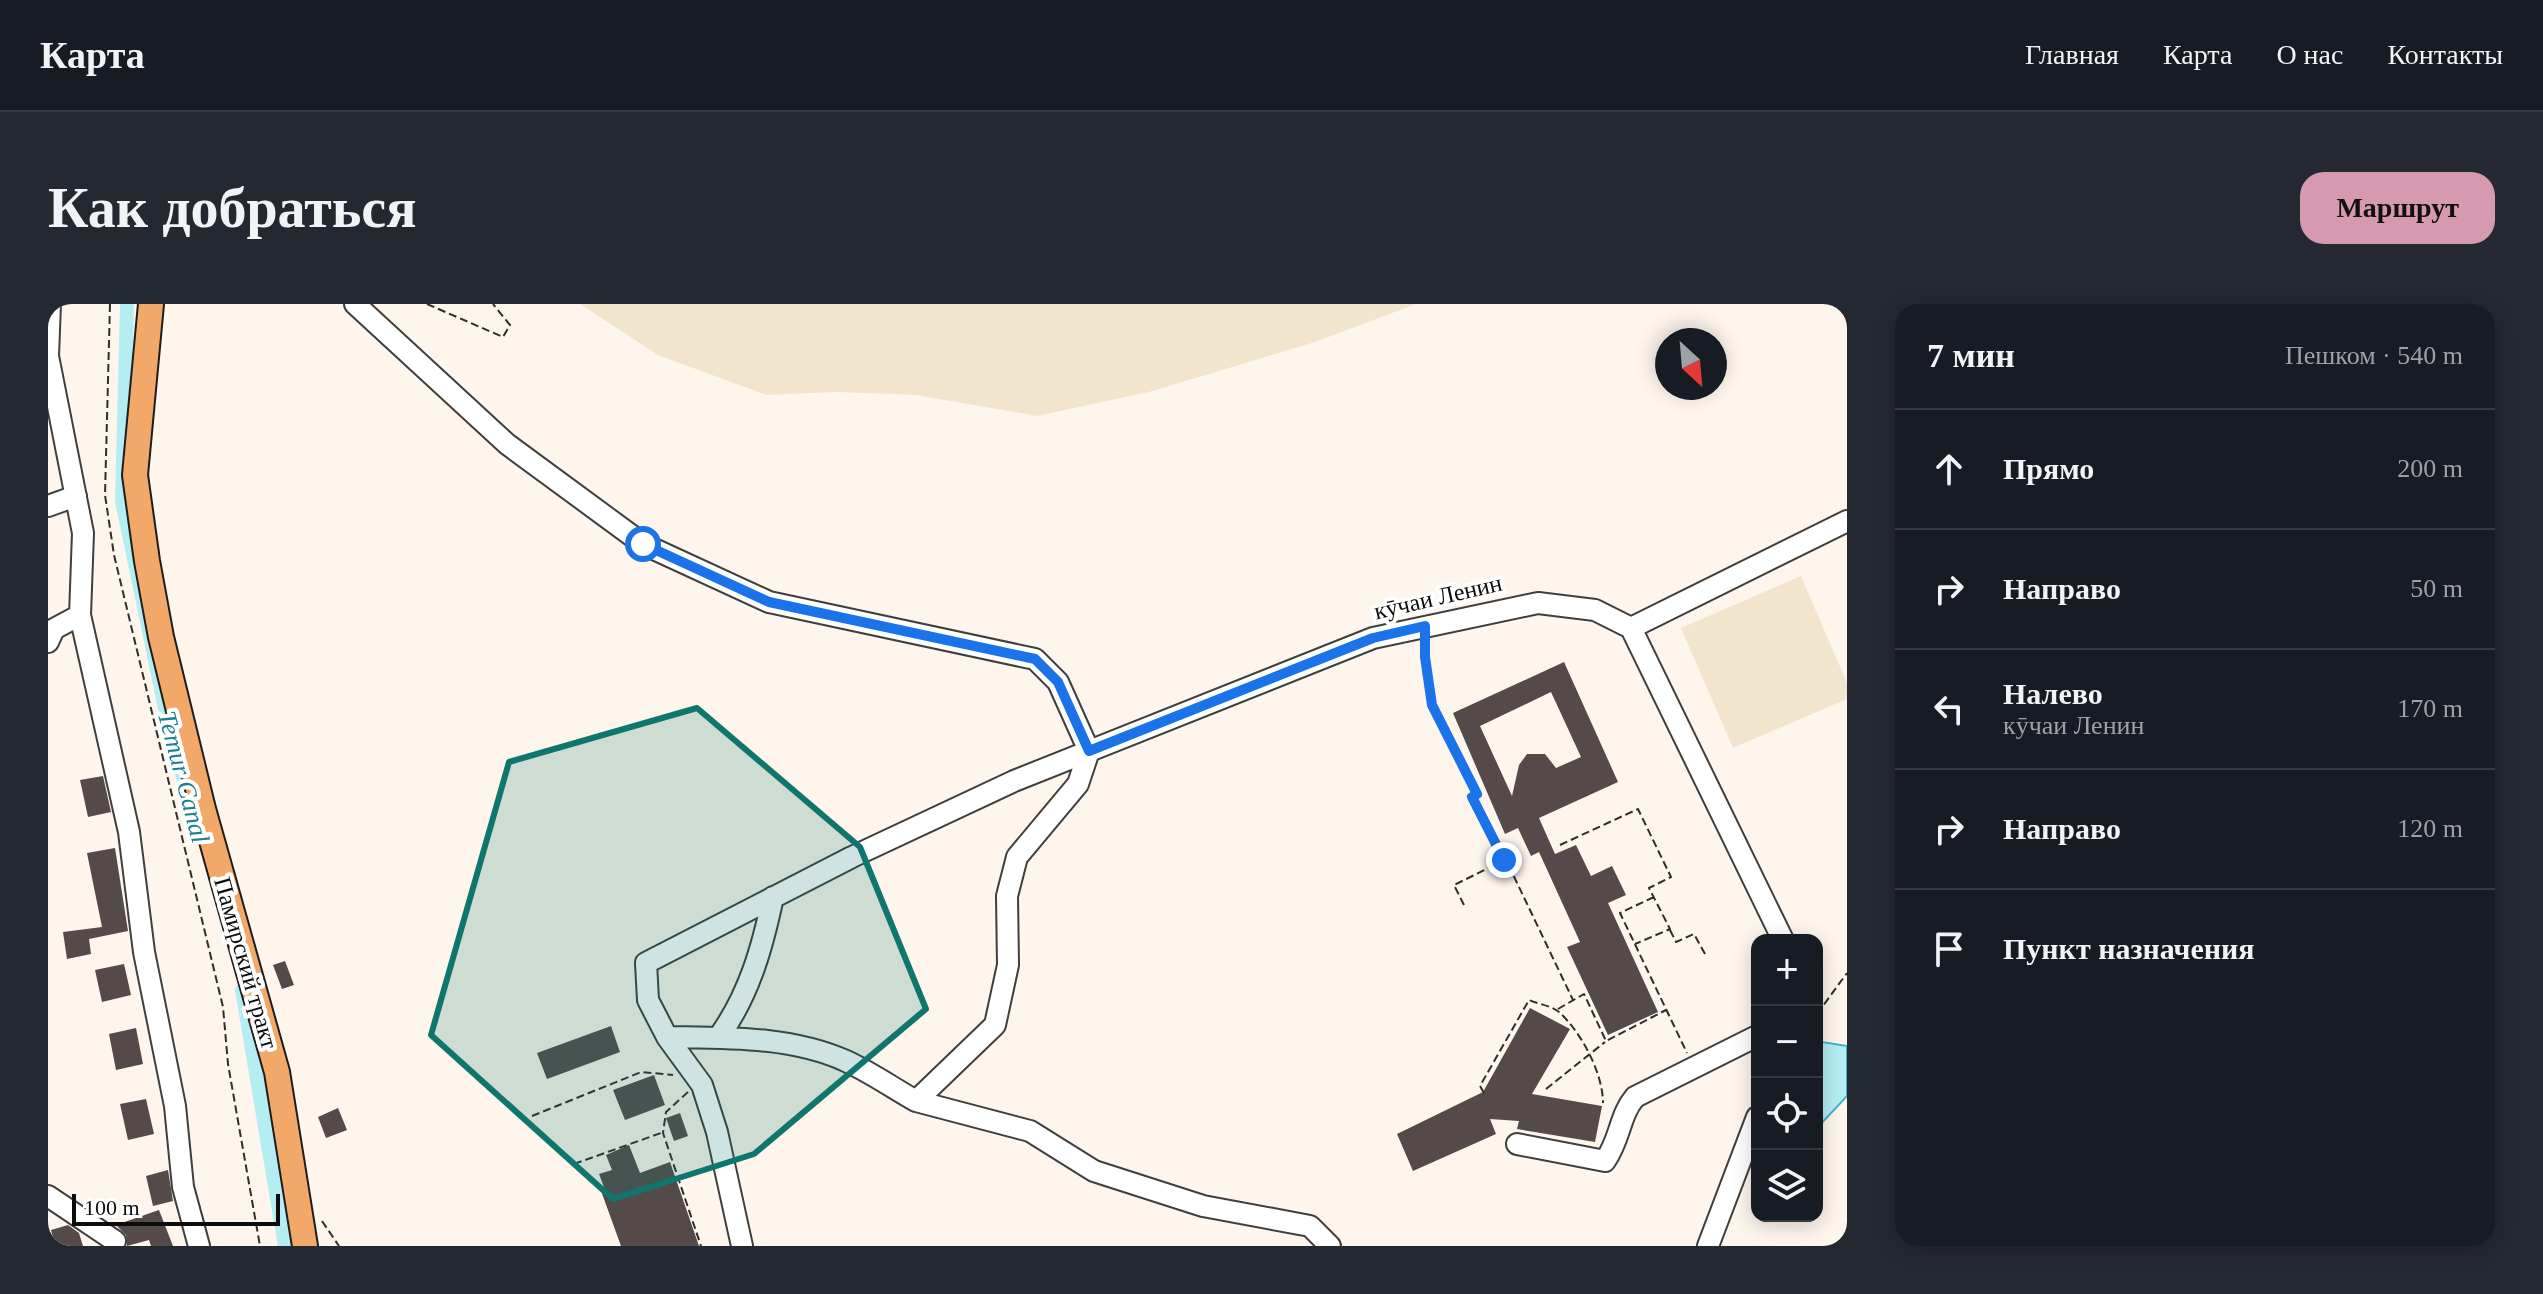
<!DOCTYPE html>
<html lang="ru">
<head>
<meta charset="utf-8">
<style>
  body { margin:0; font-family:Georgia,serif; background:#242831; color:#f1f3f6 }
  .controls { position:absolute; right:24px; bottom:24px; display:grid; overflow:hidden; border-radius:16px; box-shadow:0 4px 20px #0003 }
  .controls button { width:72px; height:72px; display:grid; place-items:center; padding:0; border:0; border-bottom:2px solid #363941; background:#171b24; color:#f1f3f6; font:40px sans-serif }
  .compass { position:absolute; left:1607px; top:24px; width:72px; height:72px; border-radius:50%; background:#171b24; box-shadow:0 4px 20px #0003; rotate:154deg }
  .scale { position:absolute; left:24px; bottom:20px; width:208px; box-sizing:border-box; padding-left:8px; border:4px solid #0c0c0c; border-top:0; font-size:22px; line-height:28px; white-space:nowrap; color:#0c0c0c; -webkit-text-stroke:6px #fff; paint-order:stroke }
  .stop { position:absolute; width:24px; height:24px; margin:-18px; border:6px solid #1a73e8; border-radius:50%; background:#fff }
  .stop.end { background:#1a73e8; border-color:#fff; box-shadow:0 2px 8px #0008 }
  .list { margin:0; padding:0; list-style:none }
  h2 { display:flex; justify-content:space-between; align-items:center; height:104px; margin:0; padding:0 32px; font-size:34px }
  h2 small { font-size:26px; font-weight:400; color:#9ea1a6 }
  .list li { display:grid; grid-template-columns:52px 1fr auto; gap:24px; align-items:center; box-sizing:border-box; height:120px; padding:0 32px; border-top:2px solid #363941 }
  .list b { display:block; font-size:30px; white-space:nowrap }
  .list p { margin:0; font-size:26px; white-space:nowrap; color:#9ea1a6 }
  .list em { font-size:26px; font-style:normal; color:#9ea1a6 }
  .icon { flex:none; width:44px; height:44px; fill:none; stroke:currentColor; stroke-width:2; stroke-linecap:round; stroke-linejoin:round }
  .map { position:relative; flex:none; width:1799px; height:942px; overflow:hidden; border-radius:24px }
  header { display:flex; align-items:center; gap:48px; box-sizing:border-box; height:112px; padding:0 40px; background:#171b24; border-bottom:2px solid #363941 }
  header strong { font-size:38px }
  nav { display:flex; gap:44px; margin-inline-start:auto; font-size:28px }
  .intro { display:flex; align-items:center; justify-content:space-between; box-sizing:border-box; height:192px; padding:0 48px }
  h1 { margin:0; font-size:56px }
  .button { padding:20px 36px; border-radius:24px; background:#d699b0; color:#111; font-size:28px; font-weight:700 }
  main { display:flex; gap:48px; padding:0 48px }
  aside { flex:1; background:#171b24; border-radius:24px; box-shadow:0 4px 20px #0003 }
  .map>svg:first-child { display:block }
  .farmland { fill:#f2e5ce }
  .water { fill:#b4eef3; stroke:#3fb8c6; stroke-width:2 }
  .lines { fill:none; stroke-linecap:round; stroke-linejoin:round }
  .canal { stroke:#b4eef3; stroke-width:14 }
  .building { fill:#544a49; fill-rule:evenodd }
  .minor-casing { stroke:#3f3f3f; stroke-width:24 }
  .major-casing { stroke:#1d1d1d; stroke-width:28 }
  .path { stroke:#2e2e2e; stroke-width:2; stroke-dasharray:8 4; stroke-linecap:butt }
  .minor { stroke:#fff; stroke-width:20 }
  .major { stroke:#f1a869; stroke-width:24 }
  .route { stroke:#1a73e8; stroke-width:10 }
  .marked { fill:#0f766e; fill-opacity:0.2; stroke:#0f766e; stroke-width:6; stroke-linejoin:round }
  .labels { text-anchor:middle; stroke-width:8; stroke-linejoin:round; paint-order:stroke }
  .street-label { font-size:24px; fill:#0c0c0c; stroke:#fff }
  .water-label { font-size:26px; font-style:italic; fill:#1c8090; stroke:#fff }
</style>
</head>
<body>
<header>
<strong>Карта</strong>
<nav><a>Главная</a><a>Карта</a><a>О нас</a><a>Контакты</a></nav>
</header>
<div class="intro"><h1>Как добраться</h1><a class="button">Маршрут</a></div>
<main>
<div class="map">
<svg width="1799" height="942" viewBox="0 0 1799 942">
  <rect width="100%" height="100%" fill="#fef5ed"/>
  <!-- farmland -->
  <path class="farmland" d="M 532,0 L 1368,0 L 1267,38 L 1101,88 L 989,112 L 868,91 L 789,88 L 718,91 L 610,51 Z
    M 1753,272 L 1799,379 L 1799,395 L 1685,444 L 1633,324 Z"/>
  <!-- water -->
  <path class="water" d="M 1774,738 L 1799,742 L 1799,792 L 1770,823 L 1769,748 Z"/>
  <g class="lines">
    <!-- canal -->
    <path class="canal" d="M 79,0 L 74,197 L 119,414 L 136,477
      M 194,686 L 237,942"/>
  </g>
  <!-- building -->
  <path class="building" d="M 1516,358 L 1570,478 L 1491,514 L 1507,550 L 1528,541 L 1543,572 L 1564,562 L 1578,591 L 1560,599 L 1610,708 L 1560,731 L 1519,643 L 1532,638 L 1491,548 L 1483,552 L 1470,524 L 1457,530 L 1405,409 ZM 1503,388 L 1533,453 L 1508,464 L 1497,450 L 1479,450 L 1471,461 L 1464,492 L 1432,422 Z
    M 55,472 L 63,508 L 40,513 L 32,476 Z
    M 67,544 L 80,627 L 41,635 L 43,650 L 19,655 L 15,628 L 54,623 L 39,549 Z
    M 237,657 L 246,681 L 234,685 L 225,661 Z
    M 76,660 L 83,691 L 54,698 L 47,666 Z
    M 1482,704 L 1522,725 L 1484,790 L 1554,802 L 1547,838 L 1469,825 L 1471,817 L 1442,815 L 1448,830 L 1365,867 L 1349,830 L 1435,788 Z
    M 563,722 L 572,748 L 499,775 L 489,749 Z
    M 88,724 L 95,760 L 68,766 L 61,730 Z
    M 606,771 L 617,801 L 577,816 L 565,786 Z
    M 98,795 L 106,830 L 80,836 L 72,800 Z
    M 290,804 L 299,826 L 278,834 L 270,813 Z
    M 632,809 L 640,832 L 626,837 L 618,814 Z
    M 581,841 L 592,869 L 622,858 L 651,942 L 573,942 L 552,884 L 556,883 L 551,870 L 564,866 L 558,851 Z
    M 120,866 L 125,897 L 105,902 L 98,872 Z
    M 111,906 L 125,942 L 103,942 L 101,936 L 79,942 L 78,931 L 68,921 Z
    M 20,921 L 31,929 L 35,942 L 7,942 L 3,926 Z"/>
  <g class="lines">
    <!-- minor casing -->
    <g class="minor-casing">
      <path id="minor" d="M 2,0 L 0,52 L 35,229 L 32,311 L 81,528 L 96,648 L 127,802 L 135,883 L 151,942
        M 307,0 L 459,140 L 595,240 L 721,298 L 987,355 L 1010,378 L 1041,447 L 1030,480 L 969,553 L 959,592 L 960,661 L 947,721 L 868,797 L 982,827 L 1046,867 L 1155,902 L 1262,922 L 1282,942
        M 0,202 L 28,192
        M 1583,324 L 1799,217
        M 0,338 L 6,325 L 32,311
        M 619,733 C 679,734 742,732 798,757 C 822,768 845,784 868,797
        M 670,734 C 701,691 714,645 725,593
        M 1469,840 L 1557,857 C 1573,834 1571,812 1587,793 L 1709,732
        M 0,892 L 67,937
        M 694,942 L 669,828 L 654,781 L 619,733 L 600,696 L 598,659 L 804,553 L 966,477 L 1325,334 L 1490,299 L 1547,306 L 1583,324 L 1735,636
        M 1660,942 L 1709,813"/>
    </g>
    <!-- major casing -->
    <g class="major-casing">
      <path id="major" d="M 103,0 L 87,171 L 99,257 L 113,333 L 155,505 L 229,768 L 257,942"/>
    </g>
    <!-- path -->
    <path class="path" d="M 62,0 L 57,191 L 66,251 L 175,703 L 180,760 L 212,942
      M 379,0 L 455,33 L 462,21 L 445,0
      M 1377,339 L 1384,401 L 1525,696
      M 1512,541 L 1590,505 L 1623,573 L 1601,584 L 1622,625 L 1587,640
      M 1606,593 L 1572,609 L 1639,749
      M 1416,601 L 1406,581 L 1455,557
      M 1622,626 L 1628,638 L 1646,630 L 1657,650
      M 1510,705 L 1536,690 L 1558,737 L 1618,706
      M 1769,710 L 1799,669
      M 1498,785 L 1557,738
      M 640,788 L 618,808 L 615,829 L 653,942
      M 1436,789 L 1432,782 L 1481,696 C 1490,700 1504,702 1511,708 C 1533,728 1555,769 1555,799
      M 484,812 L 593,768 L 625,771
      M 526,860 L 613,829
      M 274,917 L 291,942"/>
    <!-- minor -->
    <use href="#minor" class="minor"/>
    <!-- major -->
    <use href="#major" class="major"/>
  </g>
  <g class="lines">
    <!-- route -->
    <path class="route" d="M 595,240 L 721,298 L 987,355 L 1010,378 L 1041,447 L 1325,334 L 1377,322 L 1377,353 L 1384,401 L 1429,490 L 1424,493 L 1456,556"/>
  </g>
  <!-- marked area -->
  <path class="marked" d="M 649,404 L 812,543 L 878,705 L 706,850 L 565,895 L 383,731 L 461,458 Z"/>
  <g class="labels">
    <!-- street labels -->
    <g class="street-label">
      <text transform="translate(1390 293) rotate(-13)" y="8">кӯчаи Ленин</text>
      <text transform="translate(198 659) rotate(74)" y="8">Памирский тракт</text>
    </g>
    <!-- water labels -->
    <g class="water-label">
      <text transform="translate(136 473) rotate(75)" y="9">Temur Canal</text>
    </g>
  </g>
</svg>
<div class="controls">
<button>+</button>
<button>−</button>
<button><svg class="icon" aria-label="locate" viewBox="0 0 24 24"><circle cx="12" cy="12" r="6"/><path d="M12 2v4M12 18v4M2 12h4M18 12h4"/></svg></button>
<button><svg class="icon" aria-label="layers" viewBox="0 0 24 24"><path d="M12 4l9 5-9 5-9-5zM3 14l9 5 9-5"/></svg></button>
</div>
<svg class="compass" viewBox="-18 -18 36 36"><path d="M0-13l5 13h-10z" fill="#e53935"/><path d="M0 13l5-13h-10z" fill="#9ea1a6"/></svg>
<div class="scale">100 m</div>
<div class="stop" style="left:595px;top:240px"></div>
<div class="stop end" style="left:1456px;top:556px"></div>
</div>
<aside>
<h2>7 мин<small>Пешком · 540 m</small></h2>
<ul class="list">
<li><svg class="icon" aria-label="ahead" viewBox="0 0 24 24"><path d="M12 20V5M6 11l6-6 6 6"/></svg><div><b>Прямо</b></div><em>200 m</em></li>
<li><svg class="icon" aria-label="right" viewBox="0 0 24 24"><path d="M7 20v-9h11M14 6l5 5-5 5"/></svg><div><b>Направо</b></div><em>50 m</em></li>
<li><svg class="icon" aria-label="left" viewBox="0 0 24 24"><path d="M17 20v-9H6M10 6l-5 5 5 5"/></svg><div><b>Налево</b><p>кӯчаи Ленин</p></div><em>170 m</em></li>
<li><svg class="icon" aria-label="right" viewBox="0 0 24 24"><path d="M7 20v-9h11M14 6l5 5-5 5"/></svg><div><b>Направо</b></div><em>120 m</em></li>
<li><svg class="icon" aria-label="arrive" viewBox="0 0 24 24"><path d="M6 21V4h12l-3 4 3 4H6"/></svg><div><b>Пункт назначения</b></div></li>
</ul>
</aside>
</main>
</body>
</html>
